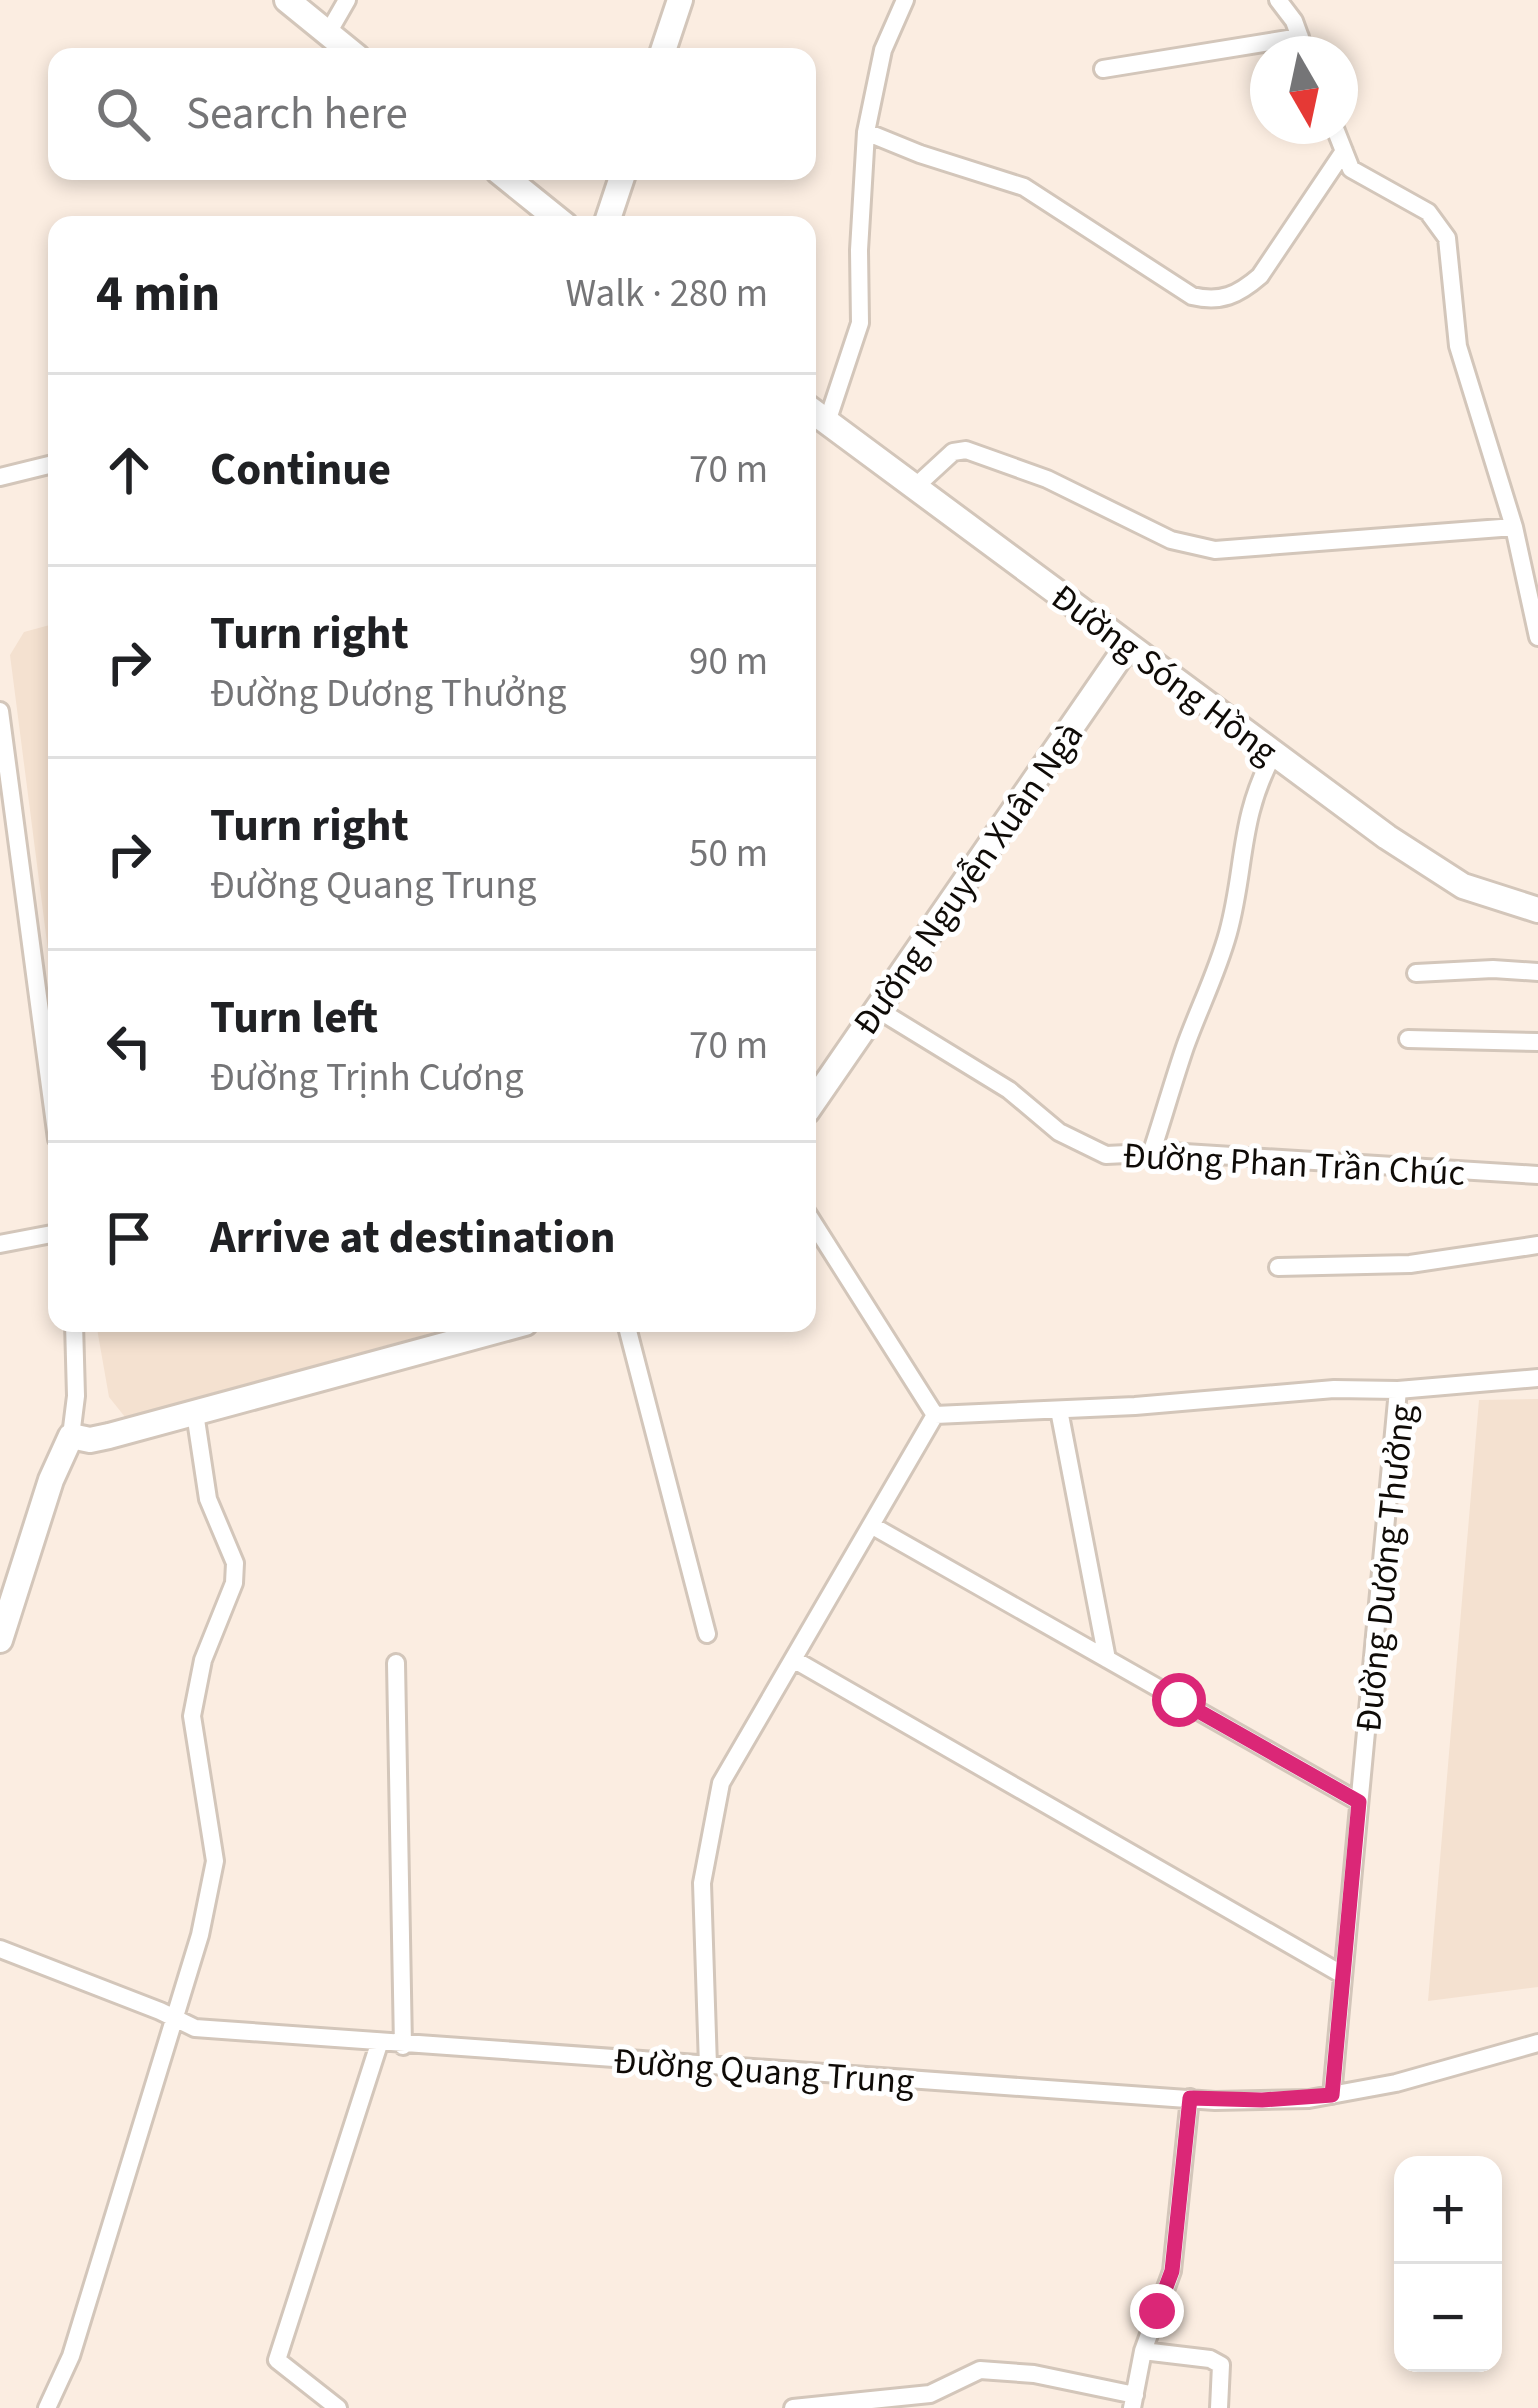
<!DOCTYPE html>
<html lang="en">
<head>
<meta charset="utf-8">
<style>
  body { margin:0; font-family:"Source Sans 3",sans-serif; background:#f6f6f6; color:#202124 }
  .controls { position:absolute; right:36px; bottom:36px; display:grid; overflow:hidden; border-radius:24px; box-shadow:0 6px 18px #0003 }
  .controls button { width:108px; height:108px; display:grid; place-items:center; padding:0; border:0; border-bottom:3px solid #e0e0e0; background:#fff; color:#202124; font:60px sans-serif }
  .compass { position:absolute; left:1250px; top:36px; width:108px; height:108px; border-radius:50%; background:#fff; box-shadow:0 6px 18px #0003; rotate:171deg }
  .stop { position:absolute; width:36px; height:36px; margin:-27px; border:9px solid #db2777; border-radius:50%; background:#fff }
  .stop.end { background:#db2777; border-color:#fff; box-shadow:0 3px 12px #0008 }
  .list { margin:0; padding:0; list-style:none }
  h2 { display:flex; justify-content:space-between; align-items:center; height:156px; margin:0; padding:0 48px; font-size:51px }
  h2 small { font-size:39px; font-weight:400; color:#757577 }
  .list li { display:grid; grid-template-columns:78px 1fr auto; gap:36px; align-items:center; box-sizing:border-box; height:192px; padding:0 48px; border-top:3px solid #e0e0e0 }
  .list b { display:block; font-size:45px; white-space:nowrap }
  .list p { margin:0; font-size:39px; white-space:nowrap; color:#757577 }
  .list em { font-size:39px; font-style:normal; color:#757577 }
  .icon { flex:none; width:66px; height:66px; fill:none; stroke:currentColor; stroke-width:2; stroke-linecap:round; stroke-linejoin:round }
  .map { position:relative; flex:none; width:1538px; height:2408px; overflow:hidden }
  .search { position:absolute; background:#fff; box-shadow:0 6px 18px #0003; left:48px; top:48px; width:768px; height:132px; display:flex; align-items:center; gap:30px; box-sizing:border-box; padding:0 42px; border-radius:24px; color:#757577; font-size:45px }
  .panel { position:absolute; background:#fff; box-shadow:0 6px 18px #0003; left:48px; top:216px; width:768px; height:1116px; border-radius:24px }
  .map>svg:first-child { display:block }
  .built { fill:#f4e1d0 }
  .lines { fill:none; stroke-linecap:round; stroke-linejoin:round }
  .street-casing { stroke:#d3c6ba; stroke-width:22 }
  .secondary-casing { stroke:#d3c6ba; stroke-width:30 }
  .street { stroke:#fff; stroke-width:16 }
  .secondary { stroke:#fff; stroke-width:24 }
  .route { stroke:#db2777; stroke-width:15 }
  .labels { text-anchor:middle; stroke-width:10; stroke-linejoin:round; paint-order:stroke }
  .street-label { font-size:36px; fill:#0f0b07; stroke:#fff }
</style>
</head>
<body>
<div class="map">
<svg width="1538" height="2408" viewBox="0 0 1538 2408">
  <rect width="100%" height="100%" fill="#fbede1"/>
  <!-- built -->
  <path class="built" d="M 57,623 L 57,1020 L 10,655 L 24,632 Z
    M 96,1323 L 468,1323 L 125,1417 L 109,1397 Z
    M 1538,1399 L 1538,1987 L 1428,2001 L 1479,1400 Z"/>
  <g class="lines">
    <!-- street casing -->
    <g class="street-casing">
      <path id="street" d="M 1278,0 L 1294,21 L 1306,54
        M 328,33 L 347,0
        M 1103,69 L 1300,37
        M 1334,126 L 1351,169 L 1428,212 L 1447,238 L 1458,346 L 1514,527 L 1538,637
        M 866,132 L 920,154 L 1024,187 L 1192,296 C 1221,303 1238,295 1260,276 L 1344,151
        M 827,422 L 860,323 L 859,250 L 866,132 L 883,50 L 905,0
        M 0,477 L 57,463
        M 915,487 L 953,452 L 966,450 L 1047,479 L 1171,540 L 1215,550 L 1514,527
        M 0,711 L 57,1139
        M 1416,973 L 1493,969 L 1538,972
        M 877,1009 L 1009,1090 L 1059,1132 L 1106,1155 L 1169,1152 L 1538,1175
        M 1408,1039 L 1538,1042
        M 1151,1154 C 1163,1118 1173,1082 1185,1047 C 1199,1008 1217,973 1228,933 C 1246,868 1238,818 1274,753
        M 807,1213 L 935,1415
        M 0,1244 L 57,1233
        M 1278,1267 L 1410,1264 L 1538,1245
        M 626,1323 L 707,1634
        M 1059,1410 L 1107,1659
        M 935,1415 L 1135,1406 L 1334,1389 L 1398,1390
        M 71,1436 L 76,1396 L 74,1323
        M 871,1525 L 1359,1802
        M 793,1659 L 1343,1975
        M 396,1663 L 403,2046
        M 0,1949 L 160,2011 L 195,2028 L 1215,2101 L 1309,2099 L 1396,2083 L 1538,2043
        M 708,2066 L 702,1883 L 721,1783 L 935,1415
        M 1332,2095 L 1398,1390 L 1538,1378
        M 1143,2351 L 1210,2359 L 1221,2365 L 1219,2408
        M 47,2408 L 71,2356 L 200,1935 L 215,1861 L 192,1716 L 203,1660 L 234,1583 L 235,1563 L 208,1499 L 195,1413
        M 338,2408 L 277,2360 L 379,2044
        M 793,2408 L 930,2394 L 980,2370 L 1034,2374 L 1135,2395
        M 1132,2408 L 1143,2351 L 1172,2271 L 1190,2098"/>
    </g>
    <!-- secondary casing -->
    <g class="secondary-casing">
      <path id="secondary" d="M 287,0 L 357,57
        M 661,57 L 680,0
        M 498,171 L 565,225
        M 606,225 L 624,171
        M 807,407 L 1387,837 L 1463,886 L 1538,910
        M 807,1111 L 1128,645
        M 0,1640 L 51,1480 L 71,1436 L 90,1440 L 109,1436 L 525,1323"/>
    </g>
    <!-- street -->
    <use href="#street" class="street"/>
    <!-- secondary -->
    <use href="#secondary" class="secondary"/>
  </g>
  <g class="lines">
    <!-- route -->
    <path class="route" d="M 1157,2311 L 1172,2271 L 1190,2098 L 1262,2100 L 1332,2095 L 1359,1802 L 1179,1700"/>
  </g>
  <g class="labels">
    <!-- street labels -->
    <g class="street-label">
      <text transform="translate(1165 673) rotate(37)" y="13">Đường Sóng Hồng</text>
      <text transform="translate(967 878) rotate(-55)" y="13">Đường Nguyễn Xuân Ngà</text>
      <text transform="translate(1294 1163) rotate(3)" y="13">Đường Phan Trần Chúc</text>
      <text transform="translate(1384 1568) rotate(-84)" y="13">Đường Dương Thưởng</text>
      <text transform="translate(764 2070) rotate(4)" y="13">Đường Quang Trung</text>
    </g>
  </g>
</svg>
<div class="controls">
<button>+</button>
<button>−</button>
</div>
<svg class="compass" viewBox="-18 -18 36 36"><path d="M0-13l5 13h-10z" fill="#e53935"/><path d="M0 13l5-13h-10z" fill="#757577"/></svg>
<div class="stop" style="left:1179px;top:1700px"></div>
<div class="stop end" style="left:1157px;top:2311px"></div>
<div class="search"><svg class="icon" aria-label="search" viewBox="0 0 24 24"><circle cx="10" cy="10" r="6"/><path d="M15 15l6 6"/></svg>Search here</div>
<section class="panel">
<h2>4 min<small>Walk · 280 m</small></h2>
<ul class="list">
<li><svg class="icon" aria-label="ahead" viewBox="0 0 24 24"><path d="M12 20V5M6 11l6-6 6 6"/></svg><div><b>Continue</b></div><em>70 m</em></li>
<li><svg class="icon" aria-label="right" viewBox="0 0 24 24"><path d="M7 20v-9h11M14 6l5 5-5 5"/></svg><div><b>Turn right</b><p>Đường Dương Thưởng</p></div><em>90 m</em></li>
<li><svg class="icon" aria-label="right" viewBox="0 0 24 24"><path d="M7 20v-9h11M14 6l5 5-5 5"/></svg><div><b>Turn right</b><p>Đường Quang Trung</p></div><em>50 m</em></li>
<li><svg class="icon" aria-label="left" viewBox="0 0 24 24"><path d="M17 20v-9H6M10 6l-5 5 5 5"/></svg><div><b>Turn left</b><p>Đường Trịnh Cương</p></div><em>70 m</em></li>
<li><svg class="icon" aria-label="arrive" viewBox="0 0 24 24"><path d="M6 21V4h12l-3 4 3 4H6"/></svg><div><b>Arrive at destination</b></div></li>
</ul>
</section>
</div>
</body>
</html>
